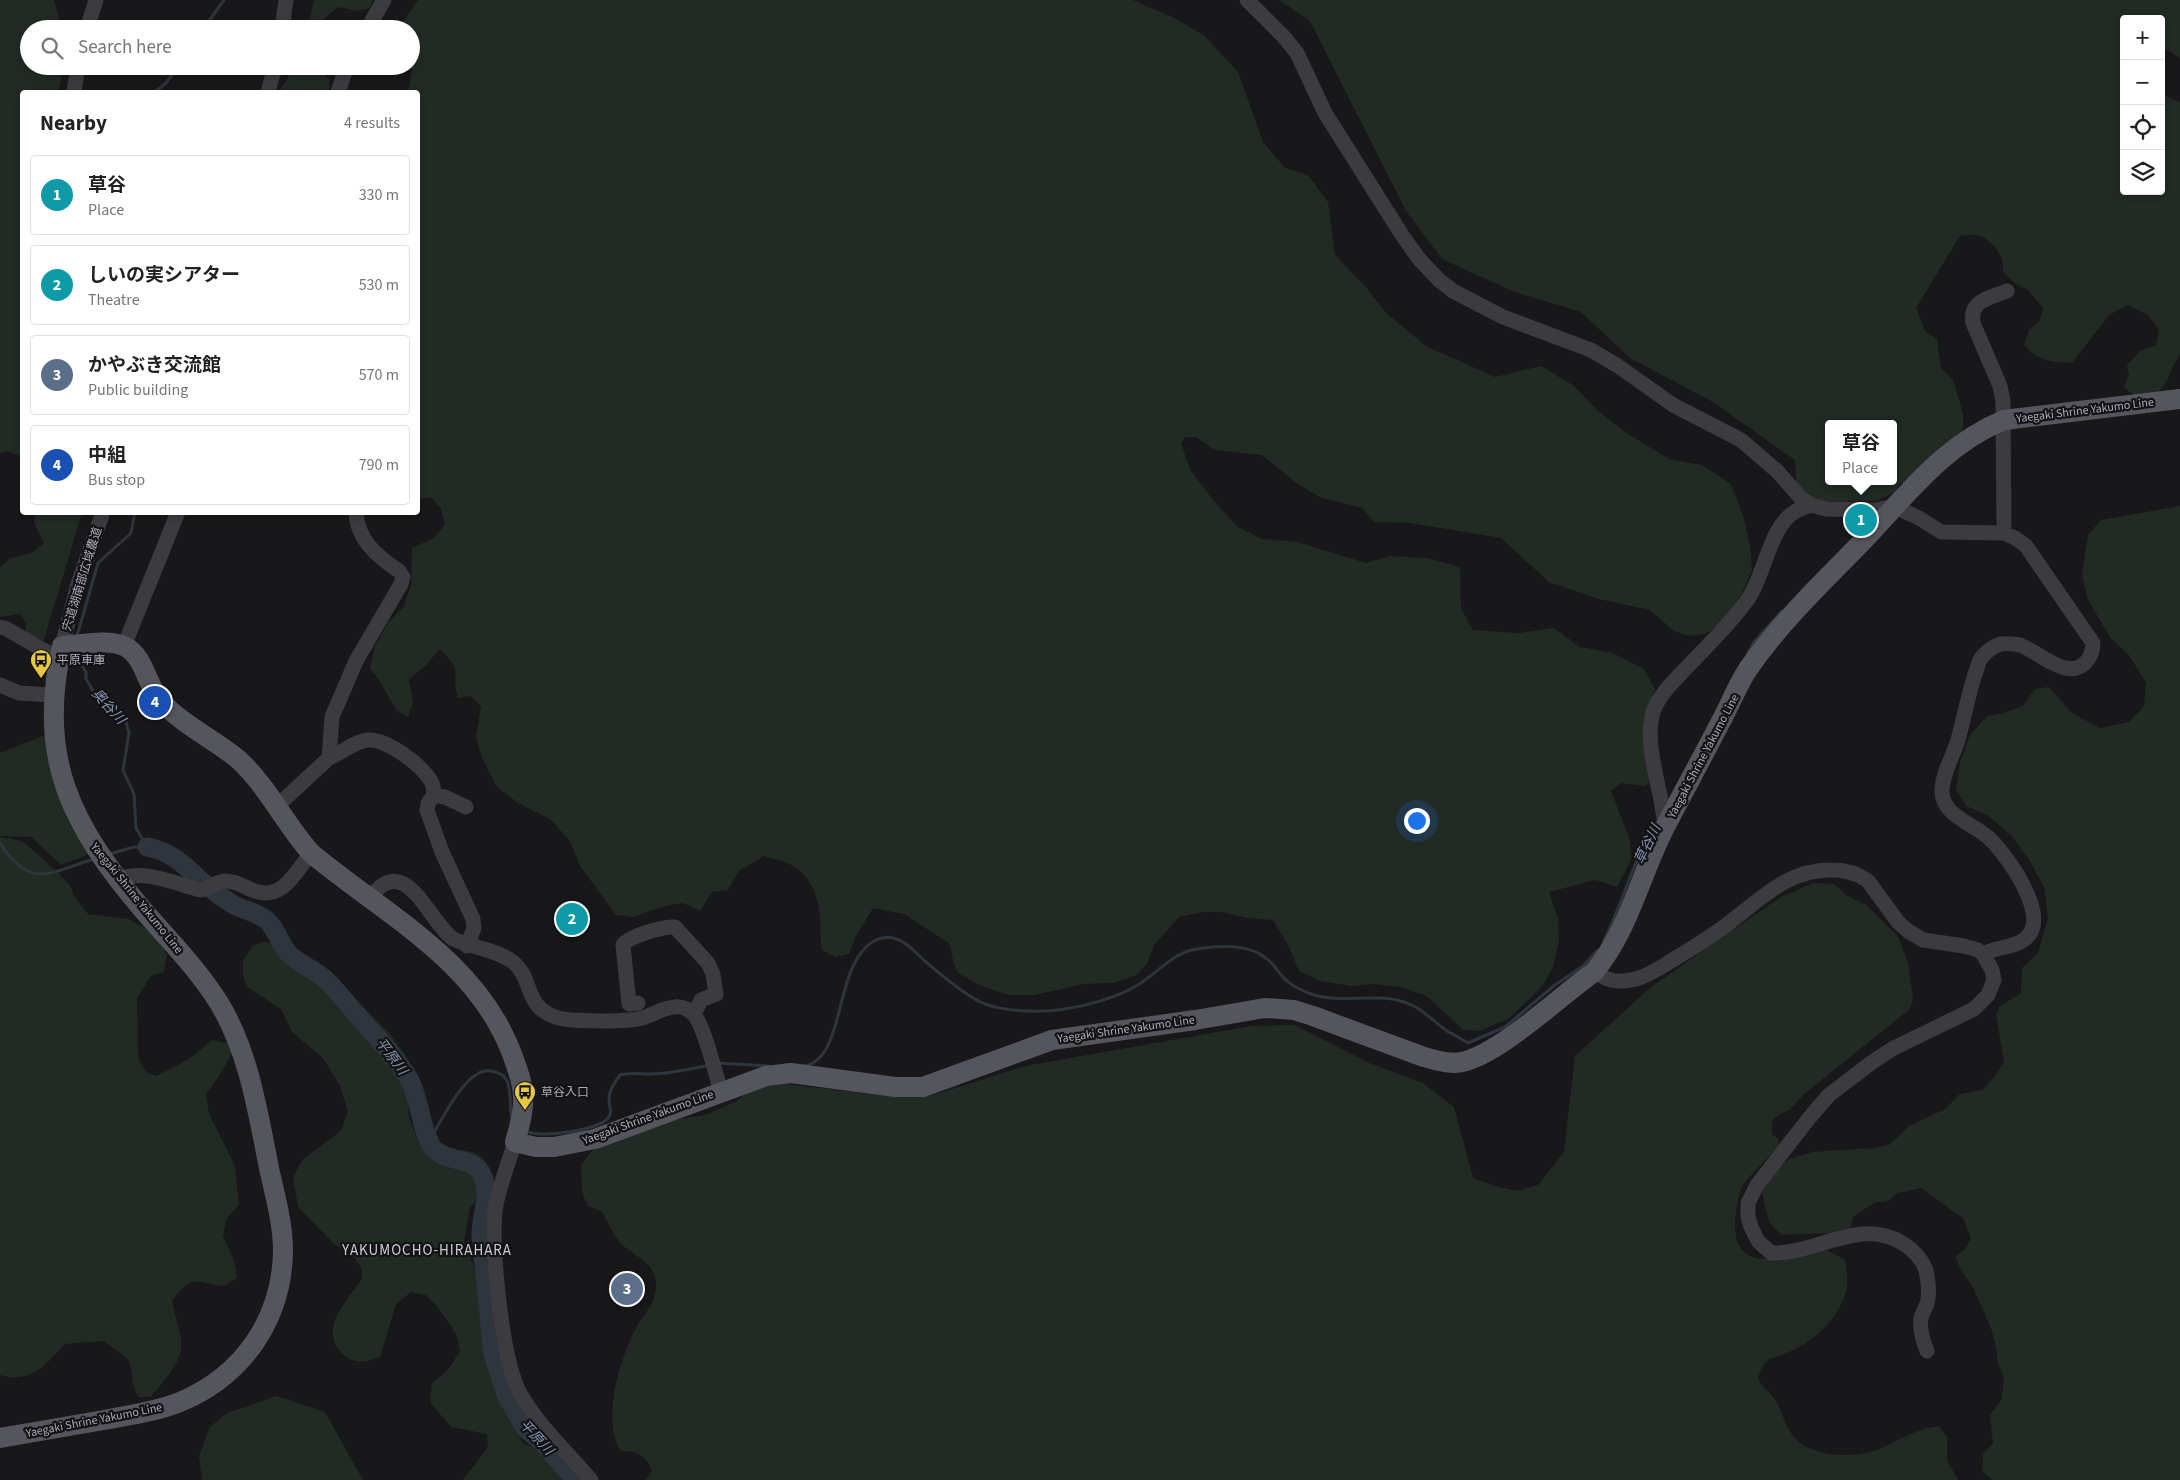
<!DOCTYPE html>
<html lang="en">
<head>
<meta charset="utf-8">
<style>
  body { margin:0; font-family:"Source Sans 3","Noto Sans JP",sans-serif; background:#f2f2f2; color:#222 }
  .controls { position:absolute; right:15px; top:15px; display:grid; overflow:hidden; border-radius:5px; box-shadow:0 2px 8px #0003 }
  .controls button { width:45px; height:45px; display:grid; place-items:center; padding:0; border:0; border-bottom:1px solid #e0e0e0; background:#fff; color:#222; font:25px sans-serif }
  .you { position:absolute; left:1416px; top:820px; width:18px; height:18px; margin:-12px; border:4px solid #fff; border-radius:50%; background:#1a73e8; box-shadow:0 0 0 8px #1a73e833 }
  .badge { display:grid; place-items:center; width:32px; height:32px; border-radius:50%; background:#7a6c32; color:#fff; font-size:16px; font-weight:700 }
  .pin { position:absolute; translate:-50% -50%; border:2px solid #fff; box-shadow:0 1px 5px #0006 }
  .popup { position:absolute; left:1825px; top:420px; width:72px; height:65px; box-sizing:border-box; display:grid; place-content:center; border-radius:5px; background:#fff; filter:drop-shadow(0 1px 4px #0005); font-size:16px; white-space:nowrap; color:#767676 }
  .popup b { font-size:19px; color:#222 }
  .popup::after { content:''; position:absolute; left:50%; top:100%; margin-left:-10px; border:10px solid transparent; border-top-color:#fff }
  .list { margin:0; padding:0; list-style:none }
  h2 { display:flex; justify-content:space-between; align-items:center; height:65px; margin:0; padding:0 20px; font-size:21px }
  h2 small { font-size:16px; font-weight:400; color:#767676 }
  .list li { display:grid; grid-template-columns:32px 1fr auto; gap:15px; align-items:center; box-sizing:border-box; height:80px; margin:0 10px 10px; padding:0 10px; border:1px solid #e0e0e0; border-radius:5px }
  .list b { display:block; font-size:19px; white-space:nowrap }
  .list p { margin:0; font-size:16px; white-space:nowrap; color:#767676 }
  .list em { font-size:16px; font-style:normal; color:#767676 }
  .icon { flex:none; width:28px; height:28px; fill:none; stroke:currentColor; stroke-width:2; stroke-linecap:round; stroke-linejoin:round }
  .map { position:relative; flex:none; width:2180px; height:1480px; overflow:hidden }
  .search { position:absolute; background:#fff; box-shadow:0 2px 8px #0003; left:20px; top:20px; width:400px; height:55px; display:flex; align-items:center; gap:12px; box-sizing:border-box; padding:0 18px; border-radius:28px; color:#767676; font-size:19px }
  .panel { position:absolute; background:#fff; box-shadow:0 2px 8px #0003; left:20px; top:90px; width:400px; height:425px; border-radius:5px }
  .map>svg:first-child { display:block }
  .green { fill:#222a24; fill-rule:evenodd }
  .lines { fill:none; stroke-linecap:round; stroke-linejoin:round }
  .stream { stroke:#2f353d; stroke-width:3 }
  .river { stroke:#2f353d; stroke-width:19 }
  .minor { stroke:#3b3b40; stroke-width:15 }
  .major { stroke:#55565d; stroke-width:20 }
  .labels { text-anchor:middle; stroke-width:4.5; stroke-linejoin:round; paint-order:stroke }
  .street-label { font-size:12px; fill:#abadb9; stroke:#131315 }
  .poi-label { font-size:12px; fill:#abadb9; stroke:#131315; text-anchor:start }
  .water-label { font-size:14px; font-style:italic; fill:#8596b1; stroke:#131315 }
  .quarter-label { font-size:15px; letter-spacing:1px; fill:#cccdd5; stroke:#131315 }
</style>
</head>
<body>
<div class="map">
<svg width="2180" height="1480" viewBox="0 0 2180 1480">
  <rect width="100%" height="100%" fill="#18181a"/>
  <!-- green -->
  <path class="green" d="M 0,0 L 54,0 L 62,29 L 29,29 L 29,66 L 64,66 L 58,92 L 22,92 L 22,457 L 8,451 L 0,453 Z
    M 314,0 L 373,0 L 370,8 L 356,11 L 338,7 L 321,21 L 319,29 L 308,29 Z
    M 418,0 L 1133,0 L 1172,17 L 1204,35 L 1238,72 L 1263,142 L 1285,168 L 1308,175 L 1328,202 L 1335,255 L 1366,287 L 1385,312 L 1426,346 L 1495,377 L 1541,366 L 1574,386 L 1597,410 L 1625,432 L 1669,459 L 1702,465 L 1731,484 L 1743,515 L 1750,546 L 1752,570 L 1742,593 L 1723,622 L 1705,634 L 1689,636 L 1674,631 L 1650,610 L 1599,599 L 1549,582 L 1501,538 L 1410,523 L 1374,522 L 1362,508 L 1322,498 L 1299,485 L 1262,455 L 1214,450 L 1196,437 L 1185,437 L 1181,444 L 1190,469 L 1212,499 L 1238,527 L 1262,539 L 1297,542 L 1366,563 L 1391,556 L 1427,558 L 1460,567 L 1461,608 L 1473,630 L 1519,633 L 1554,628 L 1580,647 L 1613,653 L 1644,669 L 1655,689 C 1653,698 1648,706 1645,714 C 1640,728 1648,767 1652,781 L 1645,786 L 1621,783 L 1611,791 L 1630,840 L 1631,860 L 1617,887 L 1595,880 L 1549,892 L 1558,918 L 1559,941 L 1553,967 L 1542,987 L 1508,1019 L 1479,1031 L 1462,1029 L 1428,997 L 1405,988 L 1374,984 L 1351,986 L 1320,981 L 1299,971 L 1289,947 L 1273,920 L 1248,918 L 1222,912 L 1203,912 L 1179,917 L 1154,945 L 1147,964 L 1137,975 L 1114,983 L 1084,984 L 1035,995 L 1009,995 L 979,985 L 958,973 L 953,961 L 950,944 L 904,914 L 873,908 L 856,936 L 849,954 L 835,957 L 822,950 C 820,939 821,929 820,918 C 820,897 808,871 787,863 C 780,860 772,859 764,856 L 739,871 L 728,890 L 712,892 L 700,911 L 683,903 L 665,906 L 633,917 L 616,915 L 580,866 L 570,841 L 550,819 L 518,803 L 496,786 L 481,755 L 476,737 L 481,707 L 471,696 L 458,698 C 450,671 465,674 440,649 L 425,666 L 409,679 L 413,703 L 408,717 L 397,711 L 379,680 L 370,668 L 375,646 L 388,623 L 404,606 L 411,585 L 412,548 L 434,538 L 445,524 L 441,509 L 431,497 L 418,499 L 418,92 L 408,92 L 412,70 L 411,29 L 404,29 L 403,22 Z
    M 1279,0 L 2180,0 L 2180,58 L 2161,46 L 2161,19 L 2124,19 L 2124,191 L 2161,191 L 2161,94 L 2180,102 L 2180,354 C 2168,371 2169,391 2148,397 C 2138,399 2132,394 2124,387 L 2129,375 L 2127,365 L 2140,351 L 2156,345 L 2159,330 L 2148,315 L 2128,305 L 2109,315 L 2072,363 C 2052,362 2036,361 2024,344 L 2029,330 L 2040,320 L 2043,308 L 2028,290 L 2017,285 L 2003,272 C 2005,256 1993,239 1976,235 C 1972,234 1965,236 1960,236 L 1916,308 L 1925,331 L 1937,339 L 1941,368 L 1953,380 L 1963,413 L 1963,430 L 1944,452 L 1914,479 L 1900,484 L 1893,493 L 1876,501 L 1819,502 L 1796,484 L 1795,460 L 1713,402 L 1630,358 L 1581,312 L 1512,291 L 1442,259 L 1406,211 L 1310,21 ZM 1828,424 L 1894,424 L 1894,481 L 1828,481 Z
    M 295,66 L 318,66 L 329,80 L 329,92 L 279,92 Z
    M 2180,506 L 2180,1480 L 1993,1480 L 1982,1472 L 1983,1454 L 1993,1443 L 1990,1415 L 2002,1399 L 2004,1377 L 1998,1363 L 1996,1347 L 1992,1331 L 1973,1287 L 1962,1272 L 1955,1257 L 1965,1249 L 1971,1238 L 1963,1218 L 1921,1188 L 1898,1193 L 1888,1201 L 1874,1203 L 1854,1216 L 1849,1232 L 1781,1235 L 1769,1222 L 1761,1189 L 1767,1178 L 1789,1159 L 1813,1152 L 1873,1148 L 1889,1145 L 1909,1126 L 1945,1109 L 1960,1094 L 1982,1090 L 1995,1076 L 2004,1061 L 1996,1014 L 2000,1006 L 2021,993 L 2022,968 L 2038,953 L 2048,918 L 2044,887 L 2029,860 L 2011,835 L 1987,815 L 1966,806 L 1956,789 L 1960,762 L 1970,735 L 1987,716 L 2004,713 L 2023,706 L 2035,689 L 2049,687 L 2072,713 L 2100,728 L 2129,722 L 2144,706 L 2146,683 L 2129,655 L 2111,639 L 2088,600 L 2082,575 L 2088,535 L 2101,520 Z
    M 36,513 L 82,513 L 42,646 L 24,637 L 26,623 L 20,614 L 0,617 L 0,567 L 11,558 L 31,553 L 44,543 L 34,523 Z
    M 48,734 L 52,773 L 68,821 L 89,854 L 61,865 L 31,837 L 0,836 L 0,753 Z
    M 0,837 L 22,841 L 39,855 L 70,885 L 74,896 L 88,914 L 128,919 L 154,933 L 167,955 L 164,972 L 151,976 L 137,998 L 138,1057 L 146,1072 L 156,1076 C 181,1064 192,1059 211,1040 L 229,1043 L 232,1053 L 220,1075 L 206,1094 L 209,1114 L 235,1166 L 239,1205 L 227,1218 L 223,1236 L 234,1260 L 237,1278 L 224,1286 C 195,1282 193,1274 172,1300 C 174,1313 179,1326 181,1339 C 185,1361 163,1381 151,1397 L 139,1397 C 129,1384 135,1368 127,1359 C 121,1352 111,1347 104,1341 L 65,1344 C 45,1365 32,1384 0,1375 Z
    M 1813,883 L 1834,884 L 1848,896 L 1865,904 L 1897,935 L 1908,962 L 1913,998 L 1910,1009 L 1803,1095 L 1790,1110 L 1780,1114 L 1772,1120 L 1772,1134 L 1778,1139 L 1779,1145 C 1768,1159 1754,1170 1743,1185 C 1739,1192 1738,1200 1737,1207 C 1733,1230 1733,1254 1760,1259 L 1827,1250 L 1845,1260 C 1846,1268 1848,1279 1847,1287 C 1842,1316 1815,1341 1789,1352 C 1771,1360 1767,1354 1758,1377 C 1763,1391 1767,1388 1774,1398 C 1783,1411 1785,1430 1798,1441 C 1818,1459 1859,1458 1882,1448 C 1902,1439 1917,1428 1939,1426 L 1947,1437 L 1947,1460 L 1958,1480 L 646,1480 L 652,1470 C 645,1455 637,1451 621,1451 C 600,1420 621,1355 638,1324 C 647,1310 657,1301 656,1283 C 654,1259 629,1255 617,1239 C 611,1230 607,1220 602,1212 L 588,1206 L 582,1193 L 581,1165 L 596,1146 L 666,1121 L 705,1115 L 735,1102 L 747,1093 L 778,1083 L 884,1096 L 930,1096 L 1025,1066 L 1251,1026 L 1295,1025 L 1369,1063 L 1423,1083 L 1454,1107 L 1473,1178 L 1495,1186 L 1517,1191 L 1538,1185 L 1564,1152 L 1575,1056 L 1651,987 L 1779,898 Z
    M 263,942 L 275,943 L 296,967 L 359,1003 L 389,1033 L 406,1056 L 409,1117 L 419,1143 L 432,1154 C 448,1151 471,1145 484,1160 C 488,1164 491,1172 494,1177 L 470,1208 L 464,1241 L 474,1267 L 482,1299 L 485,1342 L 493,1378 L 508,1416 L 523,1443 L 540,1451 L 552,1459 L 561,1480 L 463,1480 L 488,1447 L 487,1434 L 451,1427 L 430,1402 L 432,1383 L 448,1370 L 460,1351 L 456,1334 L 440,1310 L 426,1295 L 411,1292 L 396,1304 L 380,1357 C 367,1362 355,1365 344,1355 C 316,1330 347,1301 362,1279 L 362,1269 L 353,1256 L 334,1244 L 298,1207 L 293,1177 L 303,1159 L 341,1131 L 348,1111 L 340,1086 L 323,1058 L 292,1032 L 281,1009 L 247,987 L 243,975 L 243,960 L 253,946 Z
    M 277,1396 L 325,1412 L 363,1480 L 202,1480 L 199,1456 L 210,1427 L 227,1413 Z"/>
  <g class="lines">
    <!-- stream -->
    <path class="stream" d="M 203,29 L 224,0
      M 155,92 L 165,84 L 179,66
      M 77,636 L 98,563 L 131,533 L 135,512
      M 73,652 L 86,672 L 86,679 L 95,694 L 126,722 L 129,733 L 123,770 L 134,794 L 136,828 L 147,847
      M 1748,653 L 1754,642 L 1782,611
      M 0,843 C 31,891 51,872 94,859
      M 110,854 L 134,847 L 147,847
      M 1604,940 C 1623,903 1633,860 1655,825
      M 718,1063 L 769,1066
      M 805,1066 C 848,1056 832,962 876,940 C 896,930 912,949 925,961 C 939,973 954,986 970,996 C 987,1008 1007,1010 1028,1011 C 1061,1013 1110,1002 1138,985 C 1156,974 1171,955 1192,950 C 1215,945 1249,943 1267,959 C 1275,965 1279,974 1286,980 C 1292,986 1303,991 1311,994 C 1337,1003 1365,995 1392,999 C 1420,1004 1426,1016 1447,1031 C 1454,1035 1462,1039 1468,1043 L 1505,1027 L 1555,985 L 1583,966 L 1598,950
      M 527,1131 C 539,1139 599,1130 608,1118 C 613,1112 609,1106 609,1099 C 609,1090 615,1082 620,1075 C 631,1072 640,1074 651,1074 C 671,1074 690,1069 710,1065
      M 429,1140 C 442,1122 465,1067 491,1071 C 498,1072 504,1074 507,1081 C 512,1092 509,1107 512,1119"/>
    <!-- river -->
    <path class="river" d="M 147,847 C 181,854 189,873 215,892 C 221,896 227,901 234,905 C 244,910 255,912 265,919 C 275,926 280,943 288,953 C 298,964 314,969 325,979 C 337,990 347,1004 358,1016 C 375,1036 394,1054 408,1077 C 421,1099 420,1130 433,1148 C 446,1164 475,1155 483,1177 C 491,1196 480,1217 481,1237 L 493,1354 L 506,1395 L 525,1428 L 546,1446 L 575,1480"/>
    <!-- minor -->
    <path class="minor" d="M 1247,0 L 1284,37 L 1297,53 L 1325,113 L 1402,235 L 1419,259 L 1439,280 L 1453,291 L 1503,317 L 1591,350 L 1618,366 L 1673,405 L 1741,440 L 1777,471 L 1800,497 L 1811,505 L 1826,509 L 1876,510 L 1893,506 L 1919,518 L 1941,532 L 2004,533 L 2015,538 L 2026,546 L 2093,643 C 2093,651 2091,657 2085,663 C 2067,681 2037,651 2020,645 C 2014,644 2007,643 2001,644 C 1993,646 1984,653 1980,660 C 1978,664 1977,670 1975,674 C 1968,696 1964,718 1958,740 C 1953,756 1942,774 1942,791 C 1942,817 1976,824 1991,840 C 2008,857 2052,918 2025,939 C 2014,948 1995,947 1983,954
      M 87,29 L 96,0
      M 282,29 L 286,0
      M 367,29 L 384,0
      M 74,92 L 78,66
      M 268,92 L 275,66
      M 338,92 L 347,66
      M 2004,533 L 2003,401 L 2000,386 L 1973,323 C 1969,300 1990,298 2007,291
      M 0,627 L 5,628 L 50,654 L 59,657
      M 62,646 L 78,584 L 103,512
      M 124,646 L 178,512
      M 0,685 L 19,693 L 53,695
      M 329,758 C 342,753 353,742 367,740 C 387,738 421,765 431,781 C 433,785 434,790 434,795
      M 277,806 L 329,758 L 332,717 L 356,661 L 401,584 L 403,577 L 399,571 C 378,557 357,540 356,512
      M 466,807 L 445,797 L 434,795 L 428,803 L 427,810 L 442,852 L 473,919 L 474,928 L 467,946
      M 1665,828 C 1663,792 1643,746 1653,712 C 1659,694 1677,678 1690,664 C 1710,643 1731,623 1748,599 C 1764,576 1770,528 1793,513 C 1798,509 1805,507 1811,505
      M 119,880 C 140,867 178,885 201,890 C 210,888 216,881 226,881 C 237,881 245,888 255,891 C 283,901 296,871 311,853
      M 370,898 C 405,850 427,919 453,939 C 471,947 498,950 513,962 C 534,979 523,1005 555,1017 C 568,1022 628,1022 642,1018 C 653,1015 664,1007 675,1007 C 682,1006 691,1010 695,1016 C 705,1029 715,1073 721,1091
      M 1594,972 C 1599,974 1606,979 1611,980 C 1633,985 1654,972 1671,961 C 1691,949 1711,937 1729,923 C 1761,899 1788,869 1832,870 C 1845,870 1857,873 1868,881 L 1898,922 L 1908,931 L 1923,940 L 1964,946 L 1978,950 L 1983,954 L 1992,970 L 1994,980 L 1988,995 L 1974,1009 L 1892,1049 L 1871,1063 L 1829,1095 L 1810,1117 L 1757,1185 L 1748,1203 L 1748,1217 L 1751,1227 L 1758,1241 L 1771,1253 C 1816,1255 1860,1216 1904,1244 C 1913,1250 1922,1259 1926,1270 C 1928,1280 1930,1294 1927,1304 C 1925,1309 1922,1313 1921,1318 C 1919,1329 1923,1341 1927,1351
      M 638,1003 L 629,1004 L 623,945 C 629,936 664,926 675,927 L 708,963 L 713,974 L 716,994 L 701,1000 L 694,1014
      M 515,1142 C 508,1165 498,1188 495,1211 C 491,1250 502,1362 521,1395 C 539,1426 568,1453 591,1480"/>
    <!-- major -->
    <path class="major" d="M 0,1438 C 35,1432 69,1426 104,1420 C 129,1415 156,1412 180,1402 C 243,1376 282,1319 283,1251 C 283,1223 275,1196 269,1168 C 258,1113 249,1052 219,1003 C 198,969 169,940 143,910 C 72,826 36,759 62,646 C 80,645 109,638 126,647 C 145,658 146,684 160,700 C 182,725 214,739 239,760 C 268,787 285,824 311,853 C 384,914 477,960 512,1054 C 517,1068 523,1082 523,1097 C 524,1113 519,1127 515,1142 L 536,1147 L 554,1147 L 595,1139 L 766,1076 L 791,1073 L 895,1087 L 923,1087 L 1052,1040 L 1195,1020 L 1265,1008 L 1294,1010 L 1313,1016 L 1424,1057 C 1436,1060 1450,1065 1462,1062 C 1501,1053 1560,996 1594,972 C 1628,931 1639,880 1662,833 C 1681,796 1701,760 1720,723 C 1730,705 1737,686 1748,669 C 1780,623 1820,585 1859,545 C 1904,499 1942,445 2004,420 L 2180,399"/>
  </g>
  <!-- icons -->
  <defs>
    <g id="bus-pin" transform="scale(1.125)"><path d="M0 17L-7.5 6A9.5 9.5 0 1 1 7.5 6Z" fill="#e5c745" stroke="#131315"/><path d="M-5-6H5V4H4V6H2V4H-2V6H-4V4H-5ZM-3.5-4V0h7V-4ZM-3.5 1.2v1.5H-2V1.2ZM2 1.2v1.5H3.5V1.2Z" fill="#111"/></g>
  </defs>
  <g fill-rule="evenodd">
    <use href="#bus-pin" x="41" y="660"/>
    <use href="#bus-pin" x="525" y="1092"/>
  </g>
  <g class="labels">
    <!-- street labels -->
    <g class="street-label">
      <text transform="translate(2085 410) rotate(-7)" y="4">Yaegaki Shrine Yakumo Line</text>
      <text transform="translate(82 579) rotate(-73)" y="4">宍道湖南部広域農道</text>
      <text transform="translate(1703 756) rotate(-62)" y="4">Yaegaki Shrine Yakumo Line</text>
      <text transform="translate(137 898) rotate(51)" y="4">Yaegaki Shrine Yakumo Line</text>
      <text transform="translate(1126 1029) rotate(-8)" y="4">Yaegaki Shrine Yakumo Line</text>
      <text transform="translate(648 1117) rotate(-20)" y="4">Yaegaki Shrine Yakumo Line</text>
      <text transform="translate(94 1420) rotate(-11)" y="4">Yaegaki Shrine Yakumo Line</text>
    </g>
    <!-- poi labels -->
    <g class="poi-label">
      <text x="57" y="664">平原車庫</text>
      <text x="541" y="1096">草谷入口</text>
    </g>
    <!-- water labels -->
    <g class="water-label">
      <text transform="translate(109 706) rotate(48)" y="5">奥谷川</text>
      <text transform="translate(1647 844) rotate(-64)" y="5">草谷川</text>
      <text transform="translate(392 1056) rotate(53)" y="5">平原川</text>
      <text transform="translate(537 1437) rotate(47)" y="5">平原川</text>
    </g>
    <!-- quarter labels -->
    <g class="quarter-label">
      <text x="427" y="1255">YAKUMOCHO-HIRAHARA</text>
    </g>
  </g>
</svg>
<div class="controls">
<button>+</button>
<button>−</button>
<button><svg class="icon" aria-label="locate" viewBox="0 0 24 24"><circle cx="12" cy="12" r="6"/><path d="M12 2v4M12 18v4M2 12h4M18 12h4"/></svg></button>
<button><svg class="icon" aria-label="layers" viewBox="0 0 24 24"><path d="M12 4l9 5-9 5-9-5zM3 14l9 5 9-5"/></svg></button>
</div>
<div class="you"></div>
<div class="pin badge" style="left:1861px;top:520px;background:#0f9aa8">1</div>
<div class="popup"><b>草谷</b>Place</div>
<div class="pin badge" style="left:572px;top:919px;background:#0f9aa8">2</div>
<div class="pin badge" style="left:627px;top:1289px;background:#5c6f8a">3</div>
<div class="pin badge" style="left:155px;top:702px;background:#1a4fb4">4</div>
<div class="search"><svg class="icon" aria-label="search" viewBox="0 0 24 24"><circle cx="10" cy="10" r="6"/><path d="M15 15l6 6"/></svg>Search here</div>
<section class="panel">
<h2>Nearby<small>4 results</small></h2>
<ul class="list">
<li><span class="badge" style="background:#0f9aa8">1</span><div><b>草谷</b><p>Place</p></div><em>330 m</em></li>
<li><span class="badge" style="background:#0f9aa8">2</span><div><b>しいの実シアター</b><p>Theatre</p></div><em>530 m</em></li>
<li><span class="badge" style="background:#5c6f8a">3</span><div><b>かやぶき交流館</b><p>Public building</p></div><em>570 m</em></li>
<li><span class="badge" style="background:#1a4fb4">4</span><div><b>中組</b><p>Bus stop</p></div><em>790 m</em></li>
</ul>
</section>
</div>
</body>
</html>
